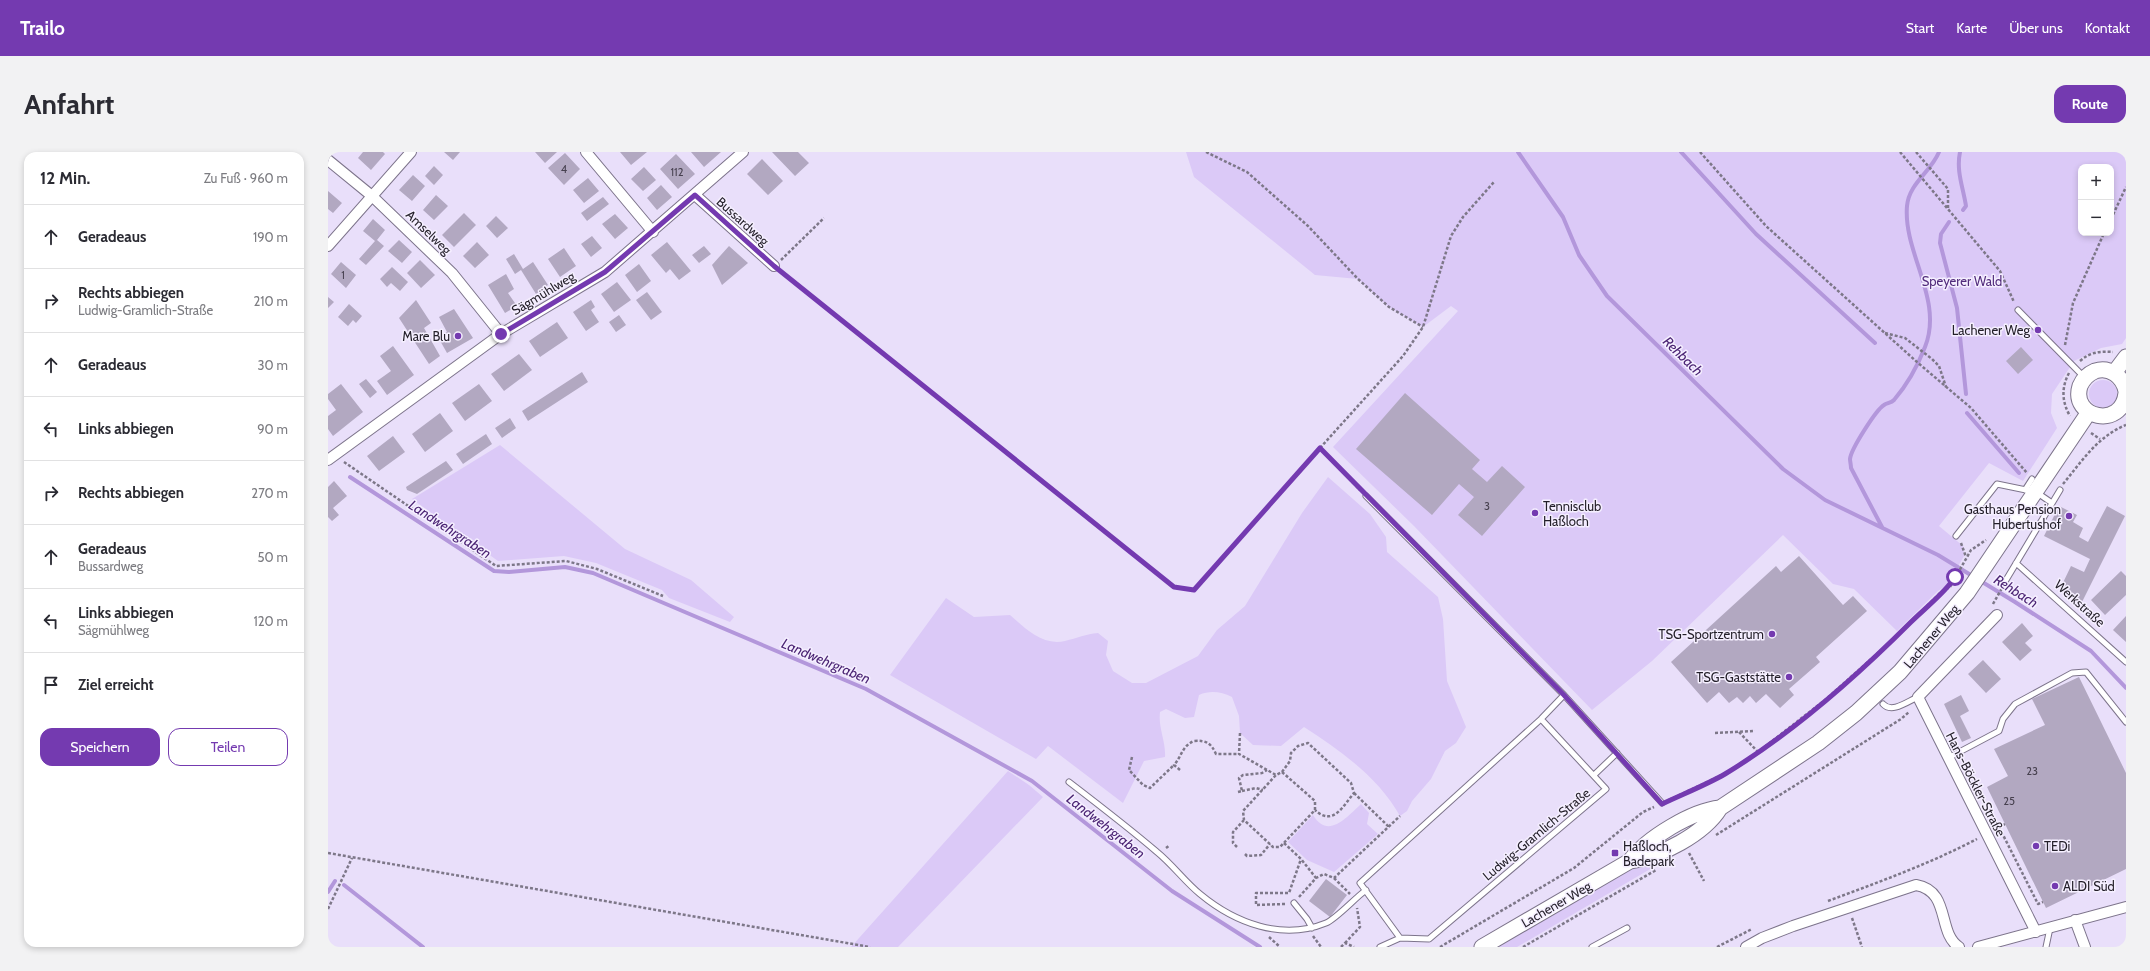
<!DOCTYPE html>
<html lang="de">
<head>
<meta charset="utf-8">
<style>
  body { margin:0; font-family:Cabin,sans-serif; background:#f2f2f3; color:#2b2b33 }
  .controls { position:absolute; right:12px; top:12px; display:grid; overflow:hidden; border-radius:8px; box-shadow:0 2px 6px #0003 }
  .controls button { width:36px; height:36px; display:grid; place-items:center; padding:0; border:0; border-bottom:1px solid #e1e1e2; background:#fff; color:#2b2b33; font:20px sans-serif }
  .stop { position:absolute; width:12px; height:12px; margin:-9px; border:3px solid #743ab0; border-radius:50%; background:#fff }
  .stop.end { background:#743ab0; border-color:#fff; box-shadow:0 1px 4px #0008 }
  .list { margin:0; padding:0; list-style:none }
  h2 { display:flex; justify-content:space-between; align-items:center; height:52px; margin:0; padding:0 16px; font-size:17px }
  h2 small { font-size:13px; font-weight:400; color:#7c7c81 }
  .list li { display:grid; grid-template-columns:26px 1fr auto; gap:12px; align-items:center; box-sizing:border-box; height:64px; padding:0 16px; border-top:1px solid #e1e1e2 }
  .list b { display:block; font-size:15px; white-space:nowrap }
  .list p { margin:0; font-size:13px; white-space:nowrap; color:#7c7c81 }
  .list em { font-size:13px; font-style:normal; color:#7c7c81 }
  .actions { display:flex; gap:8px; padding:12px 16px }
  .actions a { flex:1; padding:9px 0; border:1px solid #743ab0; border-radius:12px; text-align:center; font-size:14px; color:#743ab0 }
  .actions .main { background:#743ab0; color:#fff }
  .icon { flex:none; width:22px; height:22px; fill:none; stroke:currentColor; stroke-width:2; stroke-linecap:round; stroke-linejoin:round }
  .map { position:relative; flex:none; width:1798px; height:795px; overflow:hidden; border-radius:12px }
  header { display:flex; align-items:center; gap:24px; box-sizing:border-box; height:56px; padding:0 20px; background:#743ab0; color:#fff }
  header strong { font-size:19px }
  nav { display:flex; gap:22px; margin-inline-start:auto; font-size:14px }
  .intro { display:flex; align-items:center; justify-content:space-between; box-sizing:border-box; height:96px; padding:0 24px }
  h1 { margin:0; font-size:28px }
  .button { padding:10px 18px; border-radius:12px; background:#743ab0; color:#fff; font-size:14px; font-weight:700 }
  main { display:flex; gap:24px; padding:0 24px }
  aside { flex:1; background:#fff; border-radius:12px; box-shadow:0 2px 6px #0003 }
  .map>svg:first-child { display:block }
  .green { fill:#dbc9f7; fill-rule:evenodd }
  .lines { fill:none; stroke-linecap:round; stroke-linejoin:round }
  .stream { stroke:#b397db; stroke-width:4 }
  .building { fill:#b2a8c1 }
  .service-casing { stroke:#7d748b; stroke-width:7 }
  .minor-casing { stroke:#7d748b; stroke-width:12 }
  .secondary-casing { stroke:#7d748b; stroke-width:17 }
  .path { stroke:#7d7788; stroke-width:2.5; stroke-dasharray:3 2; stroke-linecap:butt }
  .service { stroke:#fff; stroke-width:5 }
  .minor { stroke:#fff; stroke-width:10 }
  .secondary { stroke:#fff; stroke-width:15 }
  .route { stroke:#743ab0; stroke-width:5 }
  .poi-dot { fill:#743ab0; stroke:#f5efff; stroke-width:1.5 }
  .labels { text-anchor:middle; stroke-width:3; stroke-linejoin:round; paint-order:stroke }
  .number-label { font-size:11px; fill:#47414f }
  .street-label { font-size:13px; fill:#231f29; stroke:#f5efff }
  .park-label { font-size:13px; fill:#522c7c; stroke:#f5efff }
  .poi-label { font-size:13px; fill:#231f29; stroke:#f5efff; text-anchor:end }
  .water-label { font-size:14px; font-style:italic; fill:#4b2474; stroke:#f5efff }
</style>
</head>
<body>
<header>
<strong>Trailo</strong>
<nav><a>Start</a><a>Karte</a><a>Über uns</a><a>Kontakt</a></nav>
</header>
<div class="intro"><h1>Anfahrt</h1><a class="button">Route</a></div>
<main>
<aside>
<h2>12 Min.<small>Zu Fuß · 960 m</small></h2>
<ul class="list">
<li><svg class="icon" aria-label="ahead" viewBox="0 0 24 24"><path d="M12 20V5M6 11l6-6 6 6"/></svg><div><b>Geradeaus</b></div><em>190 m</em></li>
<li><svg class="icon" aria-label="right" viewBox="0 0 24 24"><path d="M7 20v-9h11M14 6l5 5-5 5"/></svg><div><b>Rechts abbiegen</b><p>Ludwig-Gramlich-Straße</p></div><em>210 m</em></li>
<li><svg class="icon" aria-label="ahead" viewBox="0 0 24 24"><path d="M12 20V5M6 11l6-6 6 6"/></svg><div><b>Geradeaus</b></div><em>30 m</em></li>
<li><svg class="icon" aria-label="left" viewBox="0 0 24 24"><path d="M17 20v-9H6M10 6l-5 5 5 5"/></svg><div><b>Links abbiegen</b></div><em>90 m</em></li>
<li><svg class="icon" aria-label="right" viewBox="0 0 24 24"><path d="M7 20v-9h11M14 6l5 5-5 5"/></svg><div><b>Rechts abbiegen</b></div><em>270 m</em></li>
<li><svg class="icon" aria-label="ahead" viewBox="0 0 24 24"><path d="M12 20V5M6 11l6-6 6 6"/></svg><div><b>Geradeaus</b><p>Bussardweg</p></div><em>50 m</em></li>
<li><svg class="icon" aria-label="left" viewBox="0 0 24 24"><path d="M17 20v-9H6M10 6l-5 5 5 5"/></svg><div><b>Links abbiegen</b><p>Sägmühlweg</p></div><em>120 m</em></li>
<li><svg class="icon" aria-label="arrive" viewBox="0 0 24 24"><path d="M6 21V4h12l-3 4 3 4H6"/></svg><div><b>Ziel erreicht</b></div></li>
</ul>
<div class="actions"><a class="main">Speichern</a><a>Teilen</a></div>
</aside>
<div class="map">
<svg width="1798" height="795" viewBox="0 0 1798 795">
  <rect width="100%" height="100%" fill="#e9dffa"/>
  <!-- green -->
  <path class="green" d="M 858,0 L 1798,0 L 1798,186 L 1794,192 L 1773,196 L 1746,209 L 1724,242 L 1723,261 L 1729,276 L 1695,329 L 1661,311 L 1611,374 L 1635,394 L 1636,404 L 1620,432 L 1610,439 L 1569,479 L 1526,437 L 1505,432 L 1455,383 L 1324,509 L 1264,558 L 1086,374 L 1005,295 L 1130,159 L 1123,154 L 1095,175 L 1061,155 L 1030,127 L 987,123 L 866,25 ZM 1753,15 L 1783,15 L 1783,81 L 1753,81 Z
    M1761 242a14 14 0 1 1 28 0a14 14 0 1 1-28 0Z
    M 172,293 L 297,397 L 363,428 L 406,465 L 402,470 L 341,446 L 334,438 L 268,411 L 236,404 L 170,409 L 84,347 Z
    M 1000,325 L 1042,362 L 1058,385 L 1059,400 L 1110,445 L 1115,467 L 1119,529 L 1138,575 L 1128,591 L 1117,599 L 1103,627 L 1084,649 L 1079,659 L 1072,664 C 1051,626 1012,598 976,575 L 953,594 L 925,593 L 912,581 L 911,564 L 904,545 C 893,540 883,538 871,543 L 866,565 L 857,566 L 838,557 L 832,560 C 830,576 838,589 837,605 L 816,609 L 795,651 L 720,594 L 708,607 L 562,523 L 618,446 L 646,465 L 682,463 C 698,477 714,494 737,489 C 749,486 758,482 770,481 L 780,489 L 778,503 L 785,519 L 804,531 L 818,531 L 870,504 L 889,478 L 917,454 L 974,361 Z
    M 680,619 L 701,633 L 715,645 L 570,795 L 523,795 Z
    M 1033,652 L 1041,661 L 1039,672 L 1050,682 L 1006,720 L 979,708 L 960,690 L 985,663 C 1000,688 1019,665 1033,652 Z
    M 1353,699 L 1189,795 L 1170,795 L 1320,708 Z"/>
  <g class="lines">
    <!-- stream -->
    <path class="stream" d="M 1190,0 L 1235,65 L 1251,103 L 1279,144 L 1455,317 L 1497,348 L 1610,403 L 1687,450 L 1763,499 L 1798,536
      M 1353,0 L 1428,82 L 1547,191
      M 1632,0 C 1628,19 1635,35 1638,54 L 1635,58
      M 1621,70 L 1613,82 L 1612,91 L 1629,156 L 1638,242
      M 1639,261 L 1691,321
      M 22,325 L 166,419 L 181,420 L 237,415 L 265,421 L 538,537 L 704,629 L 844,739 L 932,795
      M 1554,375 L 1523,316 C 1523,313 1522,309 1522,307 C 1523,297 1548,258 1556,253 C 1559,251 1563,251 1566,248 C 1578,234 1590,213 1597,195 C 1616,148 1575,101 1579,54 C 1581,31 1603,20 1611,0
      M 16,733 L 95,795
      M 0,740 L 7,729"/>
  </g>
  <!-- building -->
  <path class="building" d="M 35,0 L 55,0 L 57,2 L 43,18 L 30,6 Z
    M 116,0 L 132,0 L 125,8 Z
    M 207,0 L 229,0 L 217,11 Z
    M 292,0 L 319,0 L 303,13 Z
    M 363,0 L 393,0 L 376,15 Z
    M 444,0 L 470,0 L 481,11 L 467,24 Z
    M 237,1 L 252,17 L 236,33 L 220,16 Z
    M 348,2 L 367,22 L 350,37 L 332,17 Z
    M 434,7 L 455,29 L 440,43 L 419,22 Z
    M 106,14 L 115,23 L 106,33 L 97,24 Z
    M 316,15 L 328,28 L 315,39 L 303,27 Z
    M 85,23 L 97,34 L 84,49 L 71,38 Z
    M 260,26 L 271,39 L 256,51 L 245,38 Z
    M 333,33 L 344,45 L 329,58 L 319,46 Z
    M 0,39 L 14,51 L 5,61 L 0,57 Z
    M 108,43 L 120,54 L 106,68 L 95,58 Z
    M 275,45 L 281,52 L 259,69 L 253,61 Z
    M 136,61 L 148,73 L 126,95 L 114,83 Z
    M 287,62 L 300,76 L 287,87 L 274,72 Z
    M 168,64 L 180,76 L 169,86 L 158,74 Z
    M 45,67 L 57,78 L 49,88 L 56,94 L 38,113 L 31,107 L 47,89 L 35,79 Z
    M 264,84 L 274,96 L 263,105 L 253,92 Z
    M 71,88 L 84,100 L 74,111 L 60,99 Z
    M 149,90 L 161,103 L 147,116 L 135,104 Z
    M 339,90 L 363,119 L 351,128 L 342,117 L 338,121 L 323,103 Z
    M 376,94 L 383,102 L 371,111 L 364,103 Z
    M 401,94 L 420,111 L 394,133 L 384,113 Z
    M 236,96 L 248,114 L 232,125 L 220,107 Z
    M 186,102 L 195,117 L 205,110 L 220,133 L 208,142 L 193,118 L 187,122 L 178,107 Z
    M 92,108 L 107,123 L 93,136 L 79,121 Z
    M 13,110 L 28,123 L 18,136 L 3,122 Z
    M 311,112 L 323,129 L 309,140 L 297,123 Z
    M 64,115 L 80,130 L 72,139 L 63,131 L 59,135 L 52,127 Z
    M 178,122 L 186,137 L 180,141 L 189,154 L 177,161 L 160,133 Z
    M 289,130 L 303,148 L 286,160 L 273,142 Z
    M 319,140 L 334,160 L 323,168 L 308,148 Z
    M 0,145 L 6,150 L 0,156 Z
    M 88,148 L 103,171 L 96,176 L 112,204 L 101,212 L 71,166 Z
    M 263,148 L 267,155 L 263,158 L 271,170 L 258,179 L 245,160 Z
    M 21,152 L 34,164 L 28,171 L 25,168 L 20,174 L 10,165 Z
    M 126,157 L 145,186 L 119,201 L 110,185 L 119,180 L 111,165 Z
    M 291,163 L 298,173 L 288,180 L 281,170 Z
    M 229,170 L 240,186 L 212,205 L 201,189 Z
    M 65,194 L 86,223 L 59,243 L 49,229 L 63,219 L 52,204 Z
    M 1693,195 L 1705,208 L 1690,222 L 1678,209 Z
    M 191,202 L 204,218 L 176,239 L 163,222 Z
    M 254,220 L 260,230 L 200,269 L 194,259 Z
    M 38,227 L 49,240 L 42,246 L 31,232 Z
    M 13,232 L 35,260 L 5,284 L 0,277 L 0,264 L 8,258 L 0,247 L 0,242 Z
    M 151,232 L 164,249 L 137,269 L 124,251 Z
    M 1077,241 L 1152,308 L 1144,317 L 1159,330 L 1174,314 L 1197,335 L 1154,384 L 1130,363 L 1146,345 L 1131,332 L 1104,363 L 1028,297 Z
    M 112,261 L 125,279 L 97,300 L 84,282 Z
    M 182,266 L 188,276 L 174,286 L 167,276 Z
    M 158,282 L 164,292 L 135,312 L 128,302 Z
    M 65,284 L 77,300 L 51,319 L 39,304 Z
    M 118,309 L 125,318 L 89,342 L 79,338 L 78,335 Z
    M 6,329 L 19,344 L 5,356 L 11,363 L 4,369 L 0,365 L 0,335 Z
    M 1731,354 L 1749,363 L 1745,370 L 1755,376 L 1751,385 L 1760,390 L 1779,354 L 1797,364 L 1754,450 L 1731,439 L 1743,414 L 1756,420 L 1762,407 L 1716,384 Z
    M 1471,404 L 1515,453 L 1525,444 L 1539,459 L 1488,505 L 1492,510 L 1461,537 L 1466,543 L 1452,556 L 1438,542 L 1428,551 L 1422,544 L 1415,551 L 1409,545 L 1401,551 L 1391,540 L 1379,551 L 1343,510 L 1448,414 L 1453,420 Z
    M 1793,419 L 1798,424 L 1798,443 L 1777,463 L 1763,448 Z
    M 1798,464 L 1798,490 L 1785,478 Z
    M 1694,471 L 1705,484 L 1697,491 L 1704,498 L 1692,509 L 1674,490 Z
    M 1655,508 L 1673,527 L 1658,541 L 1640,522 Z
    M 1751,525 L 1798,621 L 1798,717 L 1718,756 L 1659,635 L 1680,624 L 1666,597 L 1717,573 L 1704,547 Z
    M 1633,543 L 1641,559 L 1632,564 L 1643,586 L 1634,590 L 1616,552 Z
    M 998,727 L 1019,743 L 1002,765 L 981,749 Z"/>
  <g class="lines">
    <!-- service casing -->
    <g class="service-casing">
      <path id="service" d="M 1690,158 L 1756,225
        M 1697,338 L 1704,327
        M 1038,344 L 1236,543 L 1334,651
        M 1628,384 L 1669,332 L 1708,340 L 1724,351
        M 1688,411 L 1798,510
        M 1678,428 L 1732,338
        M 1555,552 C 1564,562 1580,549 1590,545
        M 1620,606 L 1671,579 L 1675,567 L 1687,552 L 1744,521 L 1758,520 L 1798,570
        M 1266,623 L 1289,601
        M 741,630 C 771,653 801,676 829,700 C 845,713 857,730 872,742 C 907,771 954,789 998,771 C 1008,767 1027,746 1038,738
        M 966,751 L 979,767 L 984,776
        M 1072,786 L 1032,731 L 1213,567 L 1236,543
        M 1052,795 L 1072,786 L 1101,787 L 1278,637 L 1213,567
        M 1264,795 L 1299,776
        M 1718,795 L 1722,776"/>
    </g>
    <!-- minor casing -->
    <g class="minor-casing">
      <path id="minor" d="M 258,0 L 325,80
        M 0,8 L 44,44 L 124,121 L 173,182
        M 367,43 L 446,114
        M 0,94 L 83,0
        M 0,308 L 173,182 L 277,120 L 415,0
        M 1669,463 L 1590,545 L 1708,780
        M 1747,768 L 1757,795
        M 1418,795 L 1434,786 L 1465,774 L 1588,733 C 1623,739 1609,781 1631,795
        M 1650,795 L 1798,755"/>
    </g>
    <!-- secondary casing -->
    <g class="secondary-casing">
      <path id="secondary" d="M 1786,221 L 1798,205
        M 1798,239 C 1795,225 1782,214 1767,219 C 1760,222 1755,227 1752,234 C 1742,266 1794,278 1798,241
        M 1302,709 C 1319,686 1364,659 1392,656
        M 1154,795 L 1302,709 C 1332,705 1376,682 1392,656 L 1490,591 L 1528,561 L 1572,520 L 1639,441 L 1761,260"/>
    </g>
    <!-- path -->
    <path class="path" d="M 878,0 L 919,20 L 980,74 L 1030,127 L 1061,155 L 1095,175
      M 1372,0 L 1438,74 L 1589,210 L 1643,256 L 1699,321
      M 1572,0 L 1672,119 L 1686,150
      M 1588,0 L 1620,37 L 1620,56
      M 1783,67 L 1798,35
      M 453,108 L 496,66
      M 454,120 L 846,435 L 866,438 L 992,296 L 1032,338
      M 1557,181 L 1577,186 L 1604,207 L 1611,214 L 1618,235
      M 1737,193 L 1745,151 L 1776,81
      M 1752,209 C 1762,200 1772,199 1785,200
      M 1741,221 C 1733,236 1734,250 1742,264
      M 1763,281 L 1772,287
      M 992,296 L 1075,204 L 1095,175 L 1123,84 L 1135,65 L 1166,30
      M 16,310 L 168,414 L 238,409 L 269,417 L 335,444
      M 1735,332 C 1754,309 1770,284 1798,273
      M 1633,391 L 1638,405
      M 1665,452 L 1674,436
      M 1411,580 L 1430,600
      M 912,581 L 911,602 L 948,623
      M 1387,581 L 1427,579
      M 804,605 L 801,618 L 815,633 L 822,636 L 846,613
      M 852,618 L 846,613 C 854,604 854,594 866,589 C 878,588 883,591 888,602 L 911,602
      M 954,620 L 987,649 L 987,658 L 952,695 L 945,695 L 916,668 L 915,659 L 948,623 Z
      M 954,620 L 962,609 L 963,601 L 970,594 L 980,591 L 1023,631 L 1026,641 C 1015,654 1005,675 987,658
      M 914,639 L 928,636 L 935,638
      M 910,640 L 914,639 L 911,626 L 915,623 L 934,621 L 939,618
      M 1026,641 L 1061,675
      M 1341,648 L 1396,622 L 1430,600 L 1497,548 L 1568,485 L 1612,441 L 1622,435 L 1643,398 L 1658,388
      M 1671,675 L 1677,672
      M 1667,677 L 1671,675 L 1710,752 L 1715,750
      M 1388,683 L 1573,567 L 1581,560
      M 956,691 L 973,707 L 988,726
      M 909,695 L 905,691 L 905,680 L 916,668
      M 838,696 L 842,693
      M 0,701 L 542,795
      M 1361,701 L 1376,729
      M 917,702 L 919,704 L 933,703 L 942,692
      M 1006,726 L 1022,742
      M 971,745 L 988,726 L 996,722 L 1006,726 L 1072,664
      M 1500,749 C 1551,730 1601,712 1649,687
      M 957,752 L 928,753 L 928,741 L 961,741 L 973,707
      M 0,757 L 24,706
      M 1524,766 L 1534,795
      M 985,784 L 993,795
      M 941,785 L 952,795
      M 1017,791 L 1032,775 L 1029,756
      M 1013,795 L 1017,791 L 1026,795
      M 1112,795 L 1246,716 L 1315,660 L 1326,655
      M 1195,795 L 1328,718
      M 1389,795 L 1424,777"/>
    <!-- service -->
    <use href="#service" class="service"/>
    <!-- minor -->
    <use href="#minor" class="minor"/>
    <!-- secondary -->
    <use href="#secondary" class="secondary"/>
  </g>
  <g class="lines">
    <!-- route -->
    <path class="route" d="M 173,182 L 277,120 L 367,43 L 446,114 L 846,435 L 866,438 L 992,296 L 1236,543 L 1334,652 C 1355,642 1378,633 1397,622 C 1465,581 1527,526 1583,470 C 1596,457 1619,439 1627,425"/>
  </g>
  <!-- markers -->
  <g class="poi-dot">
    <circle cx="1710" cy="178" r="4"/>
    <circle cx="130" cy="184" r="4"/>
    <circle cx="1207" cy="361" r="4"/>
    <circle cx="1741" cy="364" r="4"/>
    <circle cx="1444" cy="482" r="4"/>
    <circle cx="1461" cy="525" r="4"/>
    <circle cx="1708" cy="694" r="4"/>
    <rect x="1283" y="697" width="8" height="8" rx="2"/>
    <circle cx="1727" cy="734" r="4"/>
  </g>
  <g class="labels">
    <!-- number labels -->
    <g class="number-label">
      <text x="236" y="21">4</text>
      <text x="349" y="24">112</text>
      <text x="15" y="127">1</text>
      <text x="1159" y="358">3</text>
      <text x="1704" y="623">23</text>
      <text x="1681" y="653">25</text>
    </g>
    <!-- street labels -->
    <g class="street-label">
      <text transform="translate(415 69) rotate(42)" y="5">Bussardweg</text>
      <text transform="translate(101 80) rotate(44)" y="5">Amselweg</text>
      <text transform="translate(215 141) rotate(-31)" y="5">Sägmühlweg</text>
      <text transform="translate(1752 451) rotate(42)" y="5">Werkstraße</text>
      <text transform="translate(1603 484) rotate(-50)" y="5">Lachener Weg</text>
      <text transform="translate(1648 632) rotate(63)" y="5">Hans-Böckler-Straße</text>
      <text transform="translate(1208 682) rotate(-40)" y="5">Ludwig-Gramlich-Straße</text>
      <text transform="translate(1228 752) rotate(-30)" y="5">Lachener Weg</text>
    </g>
    <!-- park labels -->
    <g class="park-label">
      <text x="1634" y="134">Speyerer Wald</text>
    </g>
    <!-- poi labels -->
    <g class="poi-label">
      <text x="1702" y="183">Lachener Weg</text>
      <text x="122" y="189">Mare Blu</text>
      <text x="1215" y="359" text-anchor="start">Tennisclub<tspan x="1215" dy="15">Haßloch</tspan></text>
      <text x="1733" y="362">Gasthaus Pension<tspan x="1733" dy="15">Hubertushof</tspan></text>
      <text x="1436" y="487">TSG-Sportzentrum</text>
      <text x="1453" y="530">TSG-Gaststätte</text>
      <text x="1295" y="699" text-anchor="start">Haßloch,<tspan x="1295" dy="15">Badepark</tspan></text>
      <text x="1716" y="699" text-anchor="start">TEDi</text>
      <text x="1735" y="739" text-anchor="start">ALDI Süd</text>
    </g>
    <!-- water labels -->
    <g class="water-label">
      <text transform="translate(1355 204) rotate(44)" y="5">Rehbach</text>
      <text transform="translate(122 377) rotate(33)" y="5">Landwehrgraben</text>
      <text transform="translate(1688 439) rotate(32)" y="5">Rehbach</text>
      <text transform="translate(498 509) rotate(23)" y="5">Landwehrgraben</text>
      <text transform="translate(778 674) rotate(38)" y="5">Landwehrgraben</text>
    </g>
  </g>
</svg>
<div class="controls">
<button>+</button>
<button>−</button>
</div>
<div class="stop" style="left:1627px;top:425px"></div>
<div class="stop end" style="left:173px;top:182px"></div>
</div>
</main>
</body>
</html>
